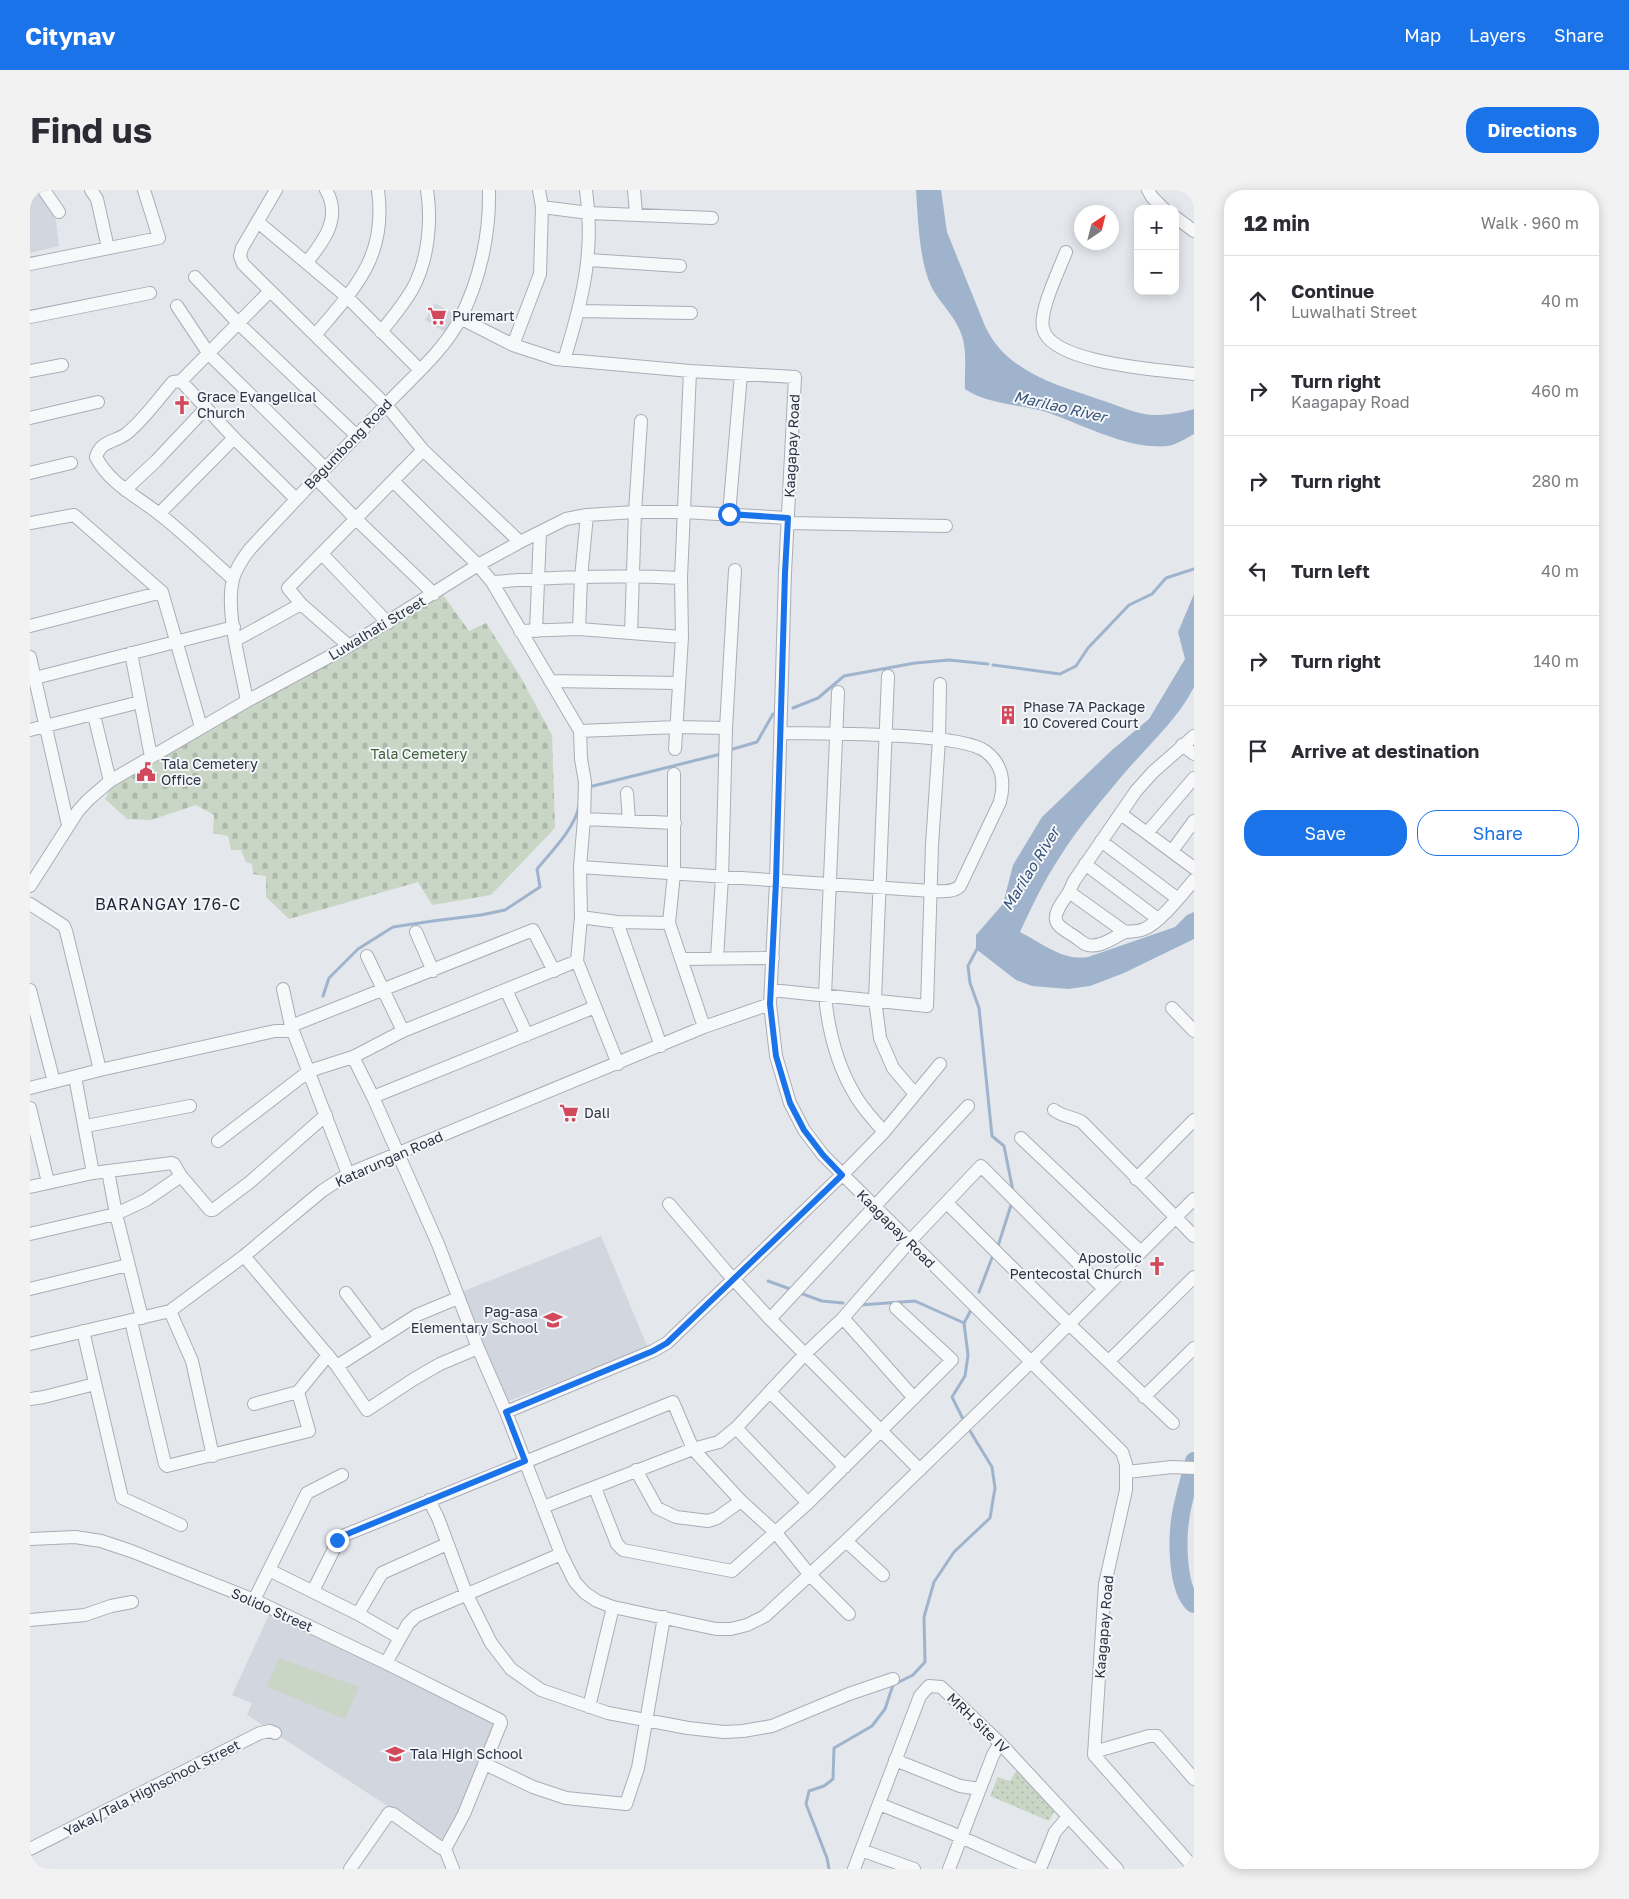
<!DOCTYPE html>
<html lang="en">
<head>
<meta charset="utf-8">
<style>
  body { margin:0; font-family:"Golos Text",sans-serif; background:#f2f2f3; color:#2b2b33 }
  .controls { position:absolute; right:15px; top:15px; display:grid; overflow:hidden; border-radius:10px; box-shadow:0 2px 12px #0003 }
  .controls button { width:45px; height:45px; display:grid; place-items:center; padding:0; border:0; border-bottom:1px solid #e1e1e2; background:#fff; color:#2b2b33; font:25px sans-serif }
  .compass { position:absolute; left:1044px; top:15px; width:45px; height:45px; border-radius:50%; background:#fff; box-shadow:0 2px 12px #0003; rotate:35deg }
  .stop { position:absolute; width:15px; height:15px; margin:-11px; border:4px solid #1a73e8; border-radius:50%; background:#fff }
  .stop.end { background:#1a73e8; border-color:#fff; box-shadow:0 1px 5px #0008 }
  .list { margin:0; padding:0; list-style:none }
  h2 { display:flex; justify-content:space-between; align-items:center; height:65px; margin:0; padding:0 20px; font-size:21px }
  h2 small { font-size:16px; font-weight:400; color:#7c7c81 }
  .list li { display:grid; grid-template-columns:32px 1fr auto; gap:15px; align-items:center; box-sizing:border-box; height:90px; padding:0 20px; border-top:1px solid #e1e1e2 }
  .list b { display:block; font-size:19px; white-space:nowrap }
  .list p { margin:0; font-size:16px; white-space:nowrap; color:#7c7c81 }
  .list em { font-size:16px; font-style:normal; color:#7c7c81 }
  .actions { display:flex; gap:10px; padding:15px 20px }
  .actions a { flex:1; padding:11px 0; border:1px solid #1a73e8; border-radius:20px; text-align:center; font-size:18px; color:#1a73e8 }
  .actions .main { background:#1a73e8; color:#fff }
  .icon { flex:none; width:28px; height:28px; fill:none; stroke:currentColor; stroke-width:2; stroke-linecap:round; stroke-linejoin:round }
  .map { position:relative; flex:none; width:1164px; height:1679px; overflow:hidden; border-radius:20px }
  header { display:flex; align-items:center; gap:30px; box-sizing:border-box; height:70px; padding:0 25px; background:#1a73e8; color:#fff }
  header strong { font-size:24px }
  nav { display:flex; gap:28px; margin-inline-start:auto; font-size:18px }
  .intro { display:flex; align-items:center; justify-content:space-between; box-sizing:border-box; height:120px; padding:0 30px }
  h1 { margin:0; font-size:35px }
  .button { padding:12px 22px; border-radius:20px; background:#1a73e8; color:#fff; font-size:18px; font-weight:700 }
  main { display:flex; gap:30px; padding:0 30px }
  aside { flex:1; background:#fff; border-radius:20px; box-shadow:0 2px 12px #0003 }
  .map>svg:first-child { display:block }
  .built { fill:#d2d6de }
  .grass { fill:url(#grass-dots) }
  .cemetery { fill:url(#cemetery-stones) }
  .pitch { fill:#c9d6c5 }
  .water { fill:#9fb4cc }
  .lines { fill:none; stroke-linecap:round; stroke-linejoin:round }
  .stream { stroke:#9fb4cc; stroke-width:3 }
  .river { stroke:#9fb4cc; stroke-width:18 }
  .minor-casing { stroke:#a9aeb7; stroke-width:14 }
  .minor { stroke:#f7f8fa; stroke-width:12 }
  .route { stroke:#1a73e8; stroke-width:6 }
  .labels { text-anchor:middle; stroke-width:4; stroke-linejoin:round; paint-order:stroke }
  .poi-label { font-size:14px; fill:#2b3445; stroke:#f4f6f9; text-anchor:start }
  .street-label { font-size:14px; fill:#2b3445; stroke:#f4f6f9 }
  .park-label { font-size:14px; fill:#3f6138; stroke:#f4f6f9 }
  .water-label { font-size:15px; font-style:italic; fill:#34527a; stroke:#f4f6f9 }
  .quarter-label { font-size:16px; letter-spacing:1px; fill:#1d2536; stroke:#f4f6f9 }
</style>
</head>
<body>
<header>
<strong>Citynav</strong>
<nav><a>Map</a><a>Layers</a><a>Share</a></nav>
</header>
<div class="intro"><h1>Find us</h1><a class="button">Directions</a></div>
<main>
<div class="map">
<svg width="1164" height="1679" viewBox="0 0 1164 1679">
  <defs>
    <pattern id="grass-dots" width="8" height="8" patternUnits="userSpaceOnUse" patternTransform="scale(1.25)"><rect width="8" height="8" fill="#c9d6c5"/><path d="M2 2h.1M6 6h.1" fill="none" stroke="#adb8ab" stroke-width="1.8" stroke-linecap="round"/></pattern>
    <pattern id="cemetery-stones" width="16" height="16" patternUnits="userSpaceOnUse" patternTransform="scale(1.25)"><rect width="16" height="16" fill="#c9d6c5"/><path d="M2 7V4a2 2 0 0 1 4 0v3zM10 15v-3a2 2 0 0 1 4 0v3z" fill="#adb8ab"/></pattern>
  </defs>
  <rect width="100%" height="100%" fill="#e4e7ec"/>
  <!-- built -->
  <path class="built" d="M 0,0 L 13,0 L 24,14 L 29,56 L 0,63 Z
    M 405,113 L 427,126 L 416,143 L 395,130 Z
    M 571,1046 L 618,1158 L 476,1212 L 429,1103 Z
    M 239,1425 L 466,1527 L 441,1600 L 415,1653 L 217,1525 L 222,1513 L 202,1505 Z"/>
  <!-- grass -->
  <path class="grass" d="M 988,1578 L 1026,1618 L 1019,1631 L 960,1606 L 968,1587 L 980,1591 Z"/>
  <!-- cemetery -->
  <path class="cemetery" d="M 413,405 L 439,441 L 456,433 L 490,486 L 522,545 L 525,638 L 461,705 L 402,715 L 388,692 L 259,729 L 236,707 L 236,686 L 223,684 L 222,674 L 216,672 L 211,660 L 201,660 L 198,646 L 183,643 L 184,625 L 166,615 L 121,630 L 97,629 L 75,609 L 84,593 Z"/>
  <!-- pitch -->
  <path class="pitch" d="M 249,1468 L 329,1497 L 315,1529 L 237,1497 Z"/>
  <!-- water -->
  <path class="water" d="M 886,0 L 911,0 L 917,42 L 955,136 C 976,182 1027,195 1071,210 C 1087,215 1106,224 1122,225 C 1136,225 1151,223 1164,219 L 1164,244 C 1146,254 1142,258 1121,256 C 1089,254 1050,234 1019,223 C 992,214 958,215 935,199 C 934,171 940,153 923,128 C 916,117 906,107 901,96 C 889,70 888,28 886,0 Z
    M 1164,404 L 1164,497 C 1147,531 1116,557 1092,586 C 1071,611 1049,637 1031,665 C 1015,689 1002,716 990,742 C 1012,753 1032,771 1058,767 L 1145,737 L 1157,725 L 1164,722 L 1164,749 L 1094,783 L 1060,796 L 1038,799 L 1002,796 L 986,790 L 946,759 L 946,745 L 973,714 L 983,675 L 1012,627 L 1082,560 L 1119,529 L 1155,469 L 1148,442 Z"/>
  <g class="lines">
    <!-- stream -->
    <path class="stream" d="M 963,475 L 1030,484 L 1046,476 L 1058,458 L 1099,415 L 1122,404 L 1136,388 L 1164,379
      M 763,518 L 788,508 L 814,486 L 885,473 L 919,470 L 958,474
      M 703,559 L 727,552 L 743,524
      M 559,597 L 691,564
      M 948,757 L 938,776 L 940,793 L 949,818 L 962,946 L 974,956 L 983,1001
      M 293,806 L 299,788 L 328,759 L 363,737 L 403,731 L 451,725 L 475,720 L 510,697 L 507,679 C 521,662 546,637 549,615
      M 968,1056 L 982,1012
      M 738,1091 L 763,1100
      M 949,1102 L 963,1065
      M 770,1103 L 792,1111 L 813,1113
      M 830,1115 L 885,1111 L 934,1133
      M 934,1231 L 922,1207 L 935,1186 L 938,1165 L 934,1133 L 941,1120
      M 799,1679 L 797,1668 L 776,1614 L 779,1601 L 794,1596 L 803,1589 L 804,1558 L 842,1536 L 855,1519 L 863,1495 L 883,1485 L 895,1472 L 894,1427 L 904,1392 L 924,1362 L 960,1328 L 965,1298 L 962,1277 L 940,1241"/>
    <!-- river -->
    <path class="river" d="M 1164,1271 C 1160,1289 1154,1306 1151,1324 C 1147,1346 1146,1399 1164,1414"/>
    <!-- minor casing -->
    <g class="minor-casing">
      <path id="minor" d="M 14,0 L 29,22
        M 61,0 L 67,9 L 78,58
        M 246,0 L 212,58 L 210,66 L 213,74 L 356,215 L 393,260 L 490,352
        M 604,0 L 606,24
        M 1118,0 L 1122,7 L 1134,19
        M 512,17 L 559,23 L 682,28
        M 1145,27 L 1164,41
        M 228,32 L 317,107 L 390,180
        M 1036,62 C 1029,80 1009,121 1013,138 C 1020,174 1133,180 1164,184
        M 559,70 L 650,76
        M 277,72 C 294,51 312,27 296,0
        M 0,74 L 129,48 L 114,0
        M 165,87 L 208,133 L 327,246
        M 147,116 L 179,164 L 295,278
        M 549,121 L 661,123
        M 0,127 L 120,103
        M 430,128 L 483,155 L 526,169 L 660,181 L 765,187 L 755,383 L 746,691 L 740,814 L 746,866 L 760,913 L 774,940 L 793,965 L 1092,1262 L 1096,1274 L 1096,1300 L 1075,1394 L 1064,1565 L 1164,1678
        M 351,142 C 362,128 374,114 383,98 C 398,70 402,31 397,0
        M 286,144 C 326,97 357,66 348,0
        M 483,155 L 510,84 L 512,17 L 509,0
        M 534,170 C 552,112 565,62 556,0
        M 0,181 L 32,175
        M 151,191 L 204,248 L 266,309
        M 0,228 L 68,212
        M 0,283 L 41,273
        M 286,288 L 326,329 L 404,404
        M 363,291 L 448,375 L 462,392 L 550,541 L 551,569 L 555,592 L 554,629 L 550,677 L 551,727 L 547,771 L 588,874
        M 95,300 L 126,271 L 176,218
        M 129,324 L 204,248
        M 699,324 L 711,184
        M 0,333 L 44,325 L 132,402 L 171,537
        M 758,333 L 916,336
        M 292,364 L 358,433
        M 203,389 C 178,367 154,343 128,323 C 106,306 79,293 66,267 C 70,251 85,252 96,244 C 114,230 128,209 143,192 L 151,191 L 240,101
        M 462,392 C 525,387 588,385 651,388
        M 0,436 L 132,402
        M 549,439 L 551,388 L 557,325
        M 490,441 L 549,439 L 652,447
        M 506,441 L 510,342
        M 601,443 L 605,322 L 611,231
        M 206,450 L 271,414
        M 319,456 L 271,414 L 258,398 L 393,260
        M 101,463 L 121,567
        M 0,467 L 38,635
        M 858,486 L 845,810 L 850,848 L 863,878 L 885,904
        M 5,488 L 204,437
        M 520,491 L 649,493
        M 808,502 L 795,805 C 798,839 807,875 825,905 C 832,918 844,930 854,942
        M 217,511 C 211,477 195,422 203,389 C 206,378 213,368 220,359 C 265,310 310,263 356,215 C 381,188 413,162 430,129 C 450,90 460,44 459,0
        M 64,525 L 80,591
        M 0,540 L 110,512
        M 550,541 L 647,537 L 696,538
        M 1164,546 L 1123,582 L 1106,601 L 1044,691 L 1039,702 L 1095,742 C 1101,741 1108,742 1114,739 C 1130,733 1153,703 1164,690
        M 1152,555 L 1164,564
        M 645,559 L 652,447 L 651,388 L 660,181
        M 644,584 L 644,684 L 639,733 L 674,837
        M 597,603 L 599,631
        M 1091,624 L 1164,678
        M 554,629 L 645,633
        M 1117,643 L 1164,588
        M 1071,651 L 1148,709
        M 1142,661 L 1164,631
        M 1055,674 L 1128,729
        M 550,677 L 901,701 C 911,701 923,703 930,696 L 970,612 C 975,592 973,574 955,561 C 928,542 790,544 751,543
        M 0,696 L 48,621 L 58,610 L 80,591 L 217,511 L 319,456 L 448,375 L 490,352 L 536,329 L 557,325 L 605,322 L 654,322 L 758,328
        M 1039,702 C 1035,709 1024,721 1026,730 C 1027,736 1035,740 1039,743 C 1045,746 1050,751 1055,754 C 1068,760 1084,747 1095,742
        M 0,714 L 34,736 L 36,741 L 70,880
        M 551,727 L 587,732 L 639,733
        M 587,732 L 631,856
        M 386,742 L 403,781
        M 337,766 L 373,841
        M 687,768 L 692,687 L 696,538 L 705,380
        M 652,769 L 743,768
        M 253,799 L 261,836 L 318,984
        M 0,800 L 24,892
        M 476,800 L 497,845
        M 741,800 L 897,816 L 902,655 L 909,550 L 910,494
        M 1142,818 L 1164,841
        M 261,836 L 503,740 L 524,781
        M 323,867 L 343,907 L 408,1054 L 448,1158 L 476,1222 L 531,1364 L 545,1392 L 555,1403 L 567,1411 L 583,1417 L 686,1439 L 701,1439 L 717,1435 L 735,1426 L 816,1351 L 1001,1172 L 1164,1009
        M 45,887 L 63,983
        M 0,898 L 70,880 L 245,841 L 263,841
        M 343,907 L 565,817
        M 0,918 L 18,992
        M 1024,920 C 1031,926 1043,927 1052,932 L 1164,1046
        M 56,936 L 160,916
        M 991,948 L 1111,1062
        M 188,951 L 279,881 L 323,867 L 373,841 L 547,771
        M 78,981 L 86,1024 L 112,1128
        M 1106,989 L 1164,930
        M 0,997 L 63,983 L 142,973 L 144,974 L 151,986 L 180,1020 L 183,1020 L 220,992 L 296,925
        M 917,1013 L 1039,1134 L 1143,1233
        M 639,1014 L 695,1080 L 740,1129 L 890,1280
        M 0,1044 L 86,1024 L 116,1010 L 151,986
        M 214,1066 L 307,1176 L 337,1220 L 384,1189 L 410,1174 L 448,1158
        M 0,1099 L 98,1075
        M 316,1103 L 350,1148
        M 140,1121 L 162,1171 L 183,1266
        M 813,1128 L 884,1208
        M 740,1129 L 938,916
        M 101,1131 L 135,1274 L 137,1276 L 279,1241 L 268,1202 L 224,1214
        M 53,1141 L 92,1308 L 151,1335
        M 0,1154 L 140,1121 L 214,1066 L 292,1001 L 318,984 L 674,837 L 740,814
        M 1079,1171 L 1164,1087
        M 307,1176 L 387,1125 L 428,1108
        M 268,1202 L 298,1165
        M 740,1202 L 815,1277
        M 1114,1207 L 1164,1158
        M 0,1209 L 14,1207 L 65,1194
        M 476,1222 L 623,1161 L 637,1153 L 812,985 L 854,942 L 910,874
        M 706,1238 L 778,1313
        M 606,1280 L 627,1318 L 646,1327 L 678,1331 L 687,1328 L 711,1311
        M 1097,1282 L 1142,1277 L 1164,1278
        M 565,1298 L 587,1354 L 593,1360 L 702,1381 L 778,1313 L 922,1170 L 866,1118
        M 399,1310 L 408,1328 L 436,1403 L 461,1453 L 481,1479 L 511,1500 L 578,1523 L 658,1538 L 694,1542 L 713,1541 L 742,1536 L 819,1504 L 863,1489
        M 513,1317 L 663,1259 L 689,1252 L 706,1238 L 775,1164 L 813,1128 L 879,1052 L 951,976 L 1074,1099
        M 0,1349 L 45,1347 L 71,1351 L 101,1361 L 224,1410 L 356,1473 L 470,1530 L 471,1533 L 434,1624 L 415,1659
        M 816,1351 L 853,1385
        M 239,1380 L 328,1424 L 370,1448
        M 283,1401 L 310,1347 L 643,1212 L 663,1259 L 711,1311 L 746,1343 L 780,1385 L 819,1424
        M 224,1410 L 277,1303 L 312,1285
        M 328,1424 L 352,1383 L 417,1354
        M 0,1430 L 55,1425 L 81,1416 L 102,1412
        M 356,1473 L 378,1434 L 386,1426 L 531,1364
        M 559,1517 L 583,1417
        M 1064,1562 L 1119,1546 L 1127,1546 L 1164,1589
        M 865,1570 L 930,1596 L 950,1599
        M 455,1574 L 503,1597 L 536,1608 L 596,1614 L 608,1578 L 634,1427
        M 849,1614 L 917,1641 L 1003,1679
        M 0,1659 L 230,1543 L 240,1541 L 245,1543
        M 415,1659 L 423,1679
        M 831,1660 L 884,1679
        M 320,1679 L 359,1623 L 363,1624 L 411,1658 L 415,1659
        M 824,1679 L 890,1506 L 899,1496 L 911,1497 L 970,1553 L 1087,1679
        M 919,1679 L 963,1565 L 970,1553
        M 1010,1679 L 1025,1642 L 1038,1627"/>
    </g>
    <!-- minor -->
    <use href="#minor" class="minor"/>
  </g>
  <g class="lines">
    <!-- route -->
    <path class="route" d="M 307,1350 L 310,1347 L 495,1271 L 476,1222 L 623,1161 L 637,1153 L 812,985 L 793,965 L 774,940 L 760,913 L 746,866 L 740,814 L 746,691 L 755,383 L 758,328 L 699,324"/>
  </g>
  <!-- icons -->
  <defs>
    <g id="supermarket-bare" transform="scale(1.5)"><path d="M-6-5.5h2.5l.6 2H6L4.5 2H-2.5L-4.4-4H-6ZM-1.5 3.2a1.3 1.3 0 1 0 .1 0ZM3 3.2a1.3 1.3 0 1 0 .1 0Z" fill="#d1495b" stroke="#f4f6f9" stroke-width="2.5" paint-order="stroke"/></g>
    <g id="church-bare" transform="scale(1.5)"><path d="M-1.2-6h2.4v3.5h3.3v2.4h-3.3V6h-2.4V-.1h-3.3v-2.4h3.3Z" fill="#d1495b" stroke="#f4f6f9" stroke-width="2.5" paint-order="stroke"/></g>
    <g id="building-bare" transform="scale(1.5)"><path d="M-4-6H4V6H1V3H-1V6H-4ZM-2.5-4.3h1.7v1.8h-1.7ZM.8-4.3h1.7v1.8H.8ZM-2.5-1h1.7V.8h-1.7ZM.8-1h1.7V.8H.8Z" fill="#d1495b" stroke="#f4f6f9" stroke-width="2.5" paint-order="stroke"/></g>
    <g id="civic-bare" transform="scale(1.5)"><path d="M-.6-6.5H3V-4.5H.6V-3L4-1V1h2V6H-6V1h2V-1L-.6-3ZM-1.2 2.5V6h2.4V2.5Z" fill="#d1495b" stroke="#f4f6f9" stroke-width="2.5" paint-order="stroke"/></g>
    <g id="school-bare" transform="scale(1.5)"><path d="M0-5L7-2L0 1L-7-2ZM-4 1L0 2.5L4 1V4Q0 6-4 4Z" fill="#d1495b" stroke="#f4f6f9" stroke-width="2.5" paint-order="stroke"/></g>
  </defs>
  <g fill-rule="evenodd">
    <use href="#supermarket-bare" x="407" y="126"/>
    <use href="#church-bare" x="152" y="215"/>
    <use href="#building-bare" x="978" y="525"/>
    <use href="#civic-bare" x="116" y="582"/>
    <use href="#supermarket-bare" x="539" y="923"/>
    <use href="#church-bare" x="1127" y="1076"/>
    <use href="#school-bare" x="523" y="1130"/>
    <use href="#school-bare" x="365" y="1564"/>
  </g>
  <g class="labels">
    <!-- poi labels -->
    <g class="poi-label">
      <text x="422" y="131">Puremart</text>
      <text x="167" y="212">Grace Evangelical<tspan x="167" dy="16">Church</tspan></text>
      <text x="993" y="522">Phase 7A Package<tspan x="993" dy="16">10 Covered Court</tspan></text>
      <text x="131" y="579">Tala Cemetery<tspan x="131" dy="16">Office</tspan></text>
      <text x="554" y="928">Dali</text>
      <text x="1112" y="1073" text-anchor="end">Apostolic<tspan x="1112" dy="16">Pentecostal Church</tspan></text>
      <text x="508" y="1127" text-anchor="end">Pag-asa<tspan x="508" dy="16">Elementary School</tspan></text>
      <text x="380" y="1569">Tala High School</text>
    </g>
    <!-- street labels -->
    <g class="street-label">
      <text transform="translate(318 254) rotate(-46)" y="5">Bagumbong Road</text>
      <text transform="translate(762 256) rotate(-87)" y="5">Kaagapay Road</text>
      <text transform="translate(347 438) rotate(-31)" y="5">Luwalhati Street</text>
      <text transform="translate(359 969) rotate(-24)" y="5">Katarungan Road</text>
      <text transform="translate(866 1039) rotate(45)" y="5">Kaagapay Road</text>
      <text transform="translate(242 1420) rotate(24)" y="5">Solido Street</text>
      <text transform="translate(1074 1437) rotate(-85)" y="5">Kaagapay Road</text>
      <text transform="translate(948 1533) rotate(44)" y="5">MRH Site IV</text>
      <text transform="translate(122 1598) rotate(-27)" y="5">Yakal/Tala Highschool Street</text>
    </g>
    <!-- park labels -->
    <g class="park-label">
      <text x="389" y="569">Tala Cemetery</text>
    </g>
    <!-- water labels -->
    <g class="water-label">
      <text transform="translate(1030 217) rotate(13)" y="5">Marilao River</text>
      <text transform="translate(1001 679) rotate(-58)" y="5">Marilao River</text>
    </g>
    <!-- quarter labels -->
    <g class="quarter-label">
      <text x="138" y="720">BARANGAY 176-C</text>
    </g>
  </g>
</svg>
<div class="controls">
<button>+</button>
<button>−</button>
</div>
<svg class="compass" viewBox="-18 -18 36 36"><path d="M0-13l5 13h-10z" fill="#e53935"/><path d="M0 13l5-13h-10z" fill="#7c7c81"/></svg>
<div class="stop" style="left:699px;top:324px"></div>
<div class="stop end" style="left:307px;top:1350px"></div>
</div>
<aside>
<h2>12 min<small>Walk · 960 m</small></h2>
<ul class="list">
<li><svg class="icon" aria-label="ahead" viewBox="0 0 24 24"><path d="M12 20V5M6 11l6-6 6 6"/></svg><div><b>Continue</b><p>Luwalhati Street</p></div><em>40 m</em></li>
<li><svg class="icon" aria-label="right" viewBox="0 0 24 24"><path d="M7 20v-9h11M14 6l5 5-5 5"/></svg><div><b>Turn right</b><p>Kaagapay Road</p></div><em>460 m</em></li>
<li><svg class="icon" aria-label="right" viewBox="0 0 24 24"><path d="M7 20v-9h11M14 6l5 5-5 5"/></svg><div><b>Turn right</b></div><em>280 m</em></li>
<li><svg class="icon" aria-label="left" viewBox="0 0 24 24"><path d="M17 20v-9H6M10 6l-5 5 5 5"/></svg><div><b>Turn left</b></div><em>40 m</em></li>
<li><svg class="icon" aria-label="right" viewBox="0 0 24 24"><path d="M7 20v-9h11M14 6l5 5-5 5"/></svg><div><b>Turn right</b></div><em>140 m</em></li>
<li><svg class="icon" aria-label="arrive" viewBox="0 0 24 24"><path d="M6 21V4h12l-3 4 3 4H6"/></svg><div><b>Arrive at destination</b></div></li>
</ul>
<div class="actions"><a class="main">Save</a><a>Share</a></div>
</aside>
</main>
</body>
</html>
